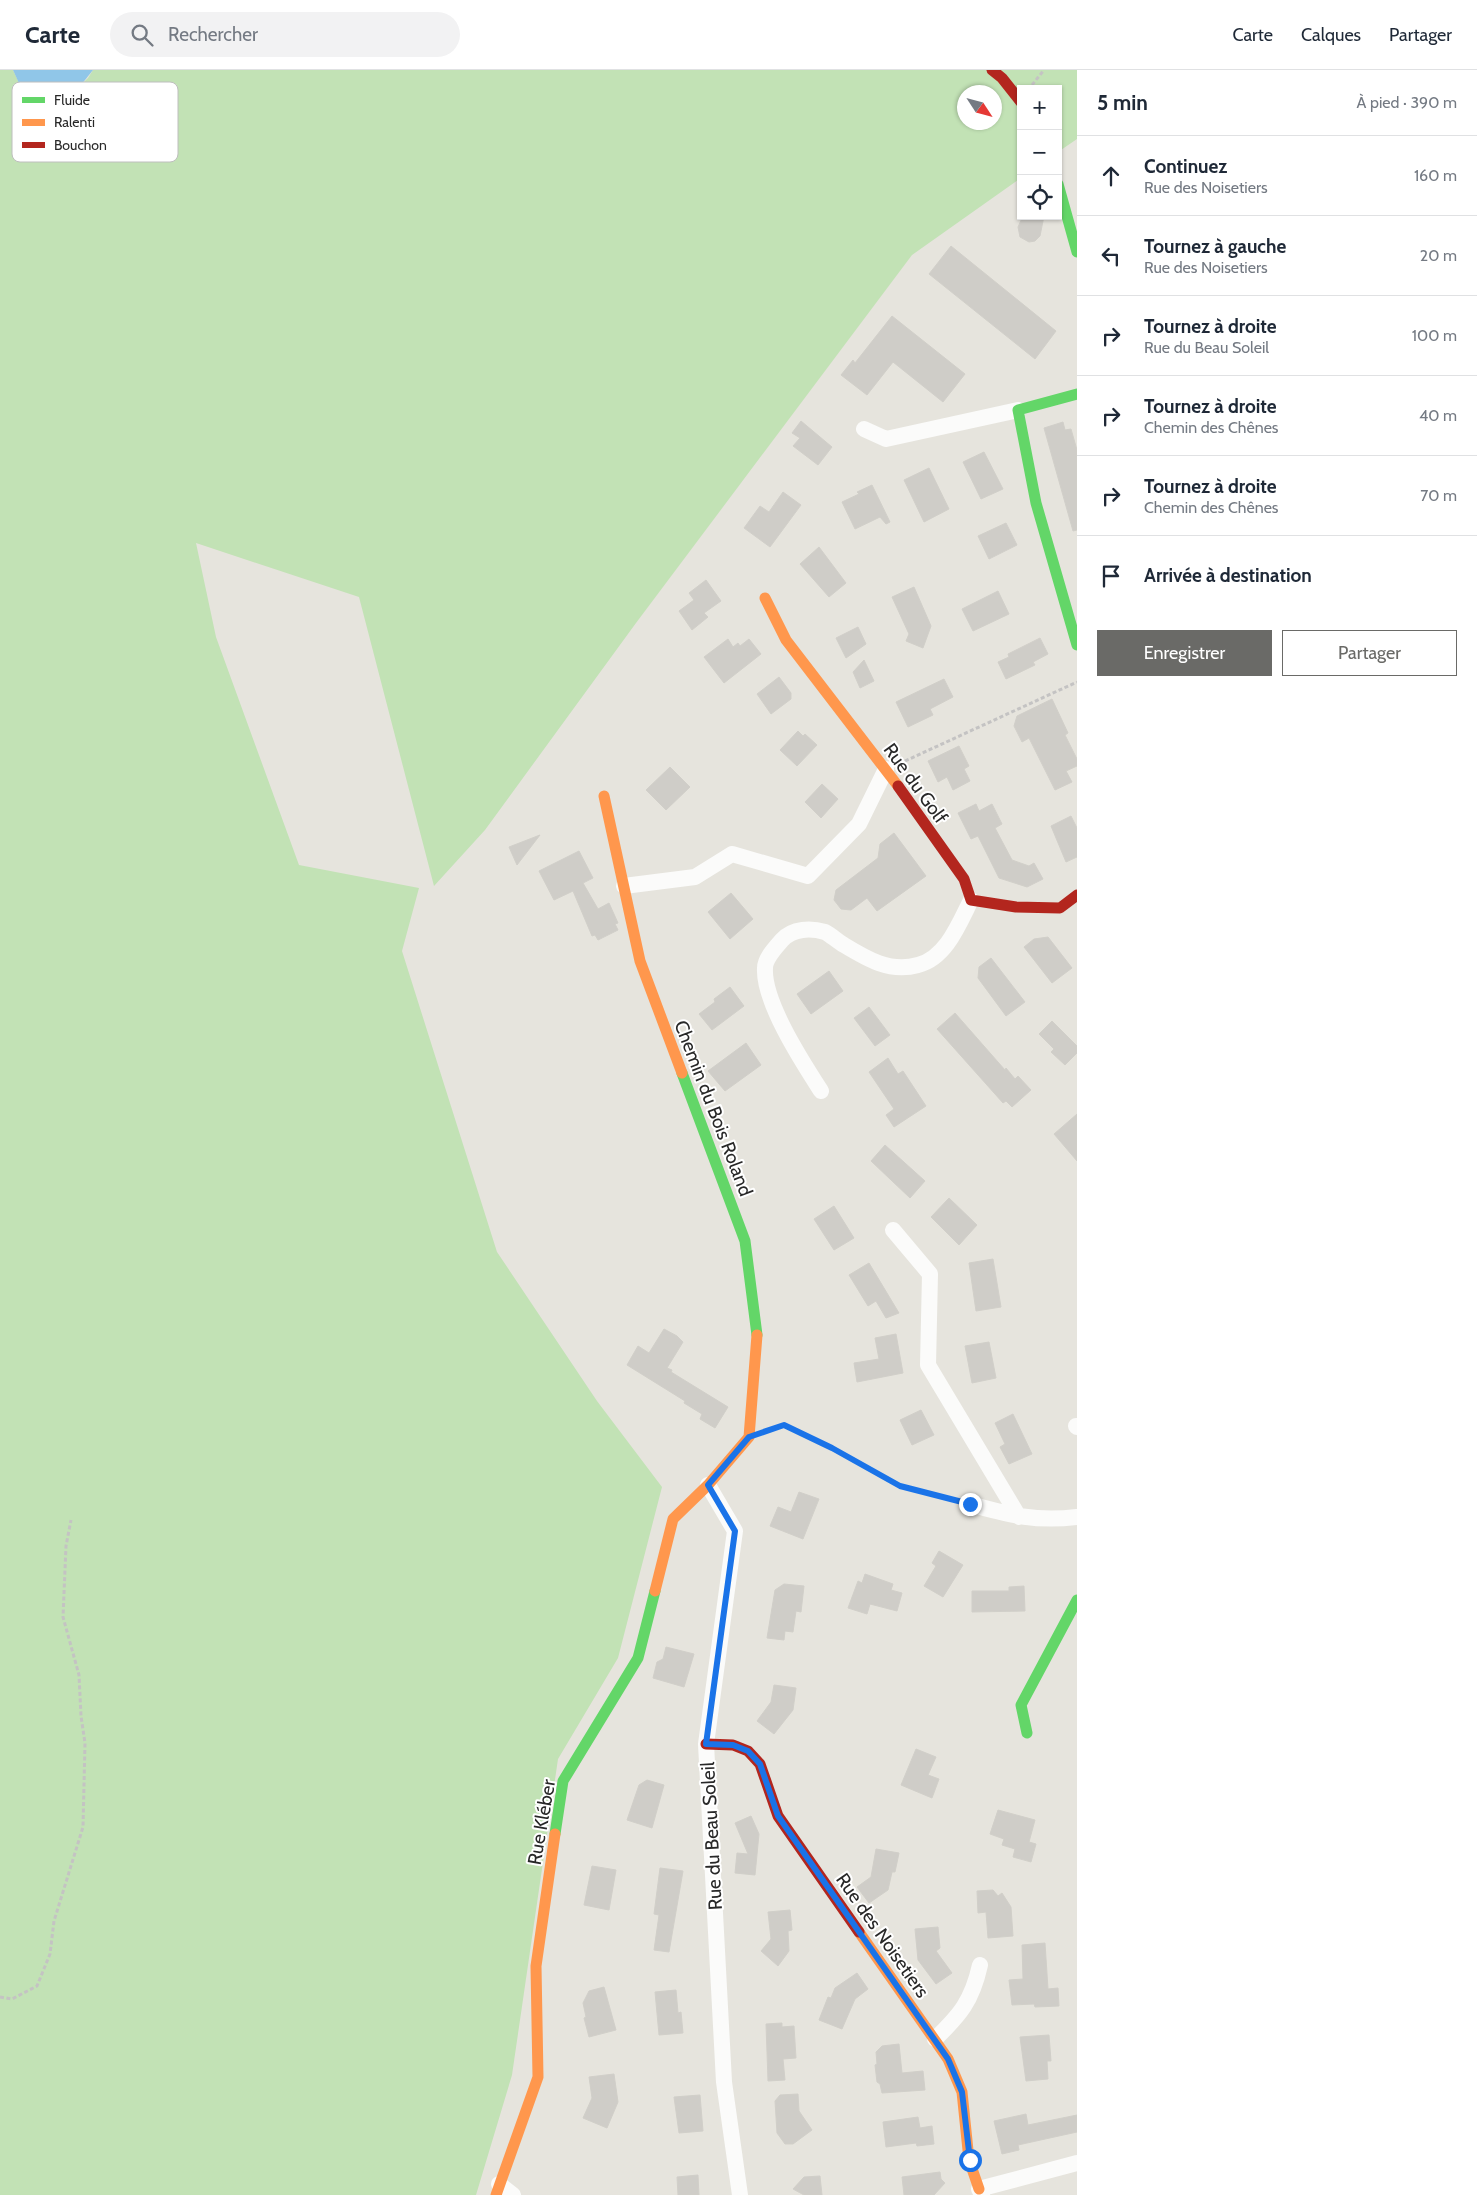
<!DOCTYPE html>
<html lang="fr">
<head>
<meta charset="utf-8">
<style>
  body { margin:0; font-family:Cabin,sans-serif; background:#f2f2f3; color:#1f2937 }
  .controls { position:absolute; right:15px; top:15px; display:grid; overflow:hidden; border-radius:0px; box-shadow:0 1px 4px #0004 }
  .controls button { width:45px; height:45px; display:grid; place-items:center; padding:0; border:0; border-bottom:1px solid #e0e1e3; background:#fff; color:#1f2937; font:25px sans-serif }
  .compass { position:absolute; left:957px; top:15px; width:45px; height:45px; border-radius:50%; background:#fff; box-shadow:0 1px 4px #0004; rotate:126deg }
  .stop { position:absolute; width:15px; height:15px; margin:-11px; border:4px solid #1a73e8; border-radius:50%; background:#fff }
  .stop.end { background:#1a73e8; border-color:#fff; box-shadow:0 1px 5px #0008 }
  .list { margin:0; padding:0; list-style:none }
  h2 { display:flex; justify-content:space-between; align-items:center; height:65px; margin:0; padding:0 20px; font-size:21px }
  h2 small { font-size:16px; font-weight:400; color:#747a83 }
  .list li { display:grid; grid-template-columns:32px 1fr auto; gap:15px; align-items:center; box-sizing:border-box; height:80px; padding:0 20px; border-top:1px solid #e0e1e3 }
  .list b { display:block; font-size:19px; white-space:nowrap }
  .list p { margin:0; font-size:16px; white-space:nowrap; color:#747a83 }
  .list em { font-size:16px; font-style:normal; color:#747a83 }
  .actions { display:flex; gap:10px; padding:15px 20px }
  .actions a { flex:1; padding:11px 0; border:1px solid #6a6a67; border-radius:0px; text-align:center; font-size:18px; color:#6a6a67 }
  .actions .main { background:#6a6a67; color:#fff }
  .icon { flex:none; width:28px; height:28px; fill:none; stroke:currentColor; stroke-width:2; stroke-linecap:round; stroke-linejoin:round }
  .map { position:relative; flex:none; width:1077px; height:2125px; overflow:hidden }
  header { display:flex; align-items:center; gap:30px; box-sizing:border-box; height:70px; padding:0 25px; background:#fff; border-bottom:1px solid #e0e1e3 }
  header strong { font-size:24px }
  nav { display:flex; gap:28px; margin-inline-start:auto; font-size:18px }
  .search { width:350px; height:45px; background:#f2f2f3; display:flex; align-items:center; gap:12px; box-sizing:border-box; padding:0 18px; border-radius:28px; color:#747a83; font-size:19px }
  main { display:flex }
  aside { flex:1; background:#fff }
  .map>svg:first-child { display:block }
  .green { fill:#c2e2b5; fill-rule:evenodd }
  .water { fill:#90c6e8 }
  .building { fill:#cfcdc8; stroke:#d1cfc9 }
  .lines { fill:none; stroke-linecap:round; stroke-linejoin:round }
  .path { stroke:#c4c3c3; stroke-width:3; stroke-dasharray:4 2.5; stroke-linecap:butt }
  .street { stroke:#fbfbfa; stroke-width:16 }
  .fast { stroke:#63d668; stroke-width:11 }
  .slow { stroke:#ff974d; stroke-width:11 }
  .jam { stroke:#b3261e; stroke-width:11 }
  .route { stroke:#1a73e8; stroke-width:6 }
  .labels { text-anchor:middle; stroke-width:4; stroke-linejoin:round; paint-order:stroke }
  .street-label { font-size:19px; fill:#282828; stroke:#fff }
  .key { fill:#fff; stroke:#bebebe; stroke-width:1 }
  .key-label { font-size:14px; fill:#282828 }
</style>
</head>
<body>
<header>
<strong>Carte</strong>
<div class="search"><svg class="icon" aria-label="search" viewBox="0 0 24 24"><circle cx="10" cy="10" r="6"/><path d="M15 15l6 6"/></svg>Rechercher</div>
<nav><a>Carte</a><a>Calques</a><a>Partager</a></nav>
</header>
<main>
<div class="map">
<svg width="1077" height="2125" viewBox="0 0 1077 2125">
  <rect width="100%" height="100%" fill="#e6e4dd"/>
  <!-- green -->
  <path class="green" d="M 0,0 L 13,0 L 39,55 L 88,8 L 93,0 L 1077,0 L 1077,69 L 1058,82 L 1058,19 L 1021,19 L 1021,108 L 912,185 L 636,553 L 485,760 L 434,816 L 359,527 L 196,473 L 216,567 L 299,795 L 419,818 L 402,881 L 497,1182 L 597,1331 L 662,1417 L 618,1588 L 558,1689 L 512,2005 L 476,2125 L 0,2125 ZM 964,22 L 994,22 L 994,52 L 964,52 Z"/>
  <!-- water -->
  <path class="water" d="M 13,0 L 93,0 L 53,50 L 38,55 Z"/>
  <!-- building -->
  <path class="building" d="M 1023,146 L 1044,146 L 1040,166 L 1035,171 L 1029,172 L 1020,167 L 1018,157 Z
    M 951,176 L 1056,261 L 1035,289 L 929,204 Z
    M 892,246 L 965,304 L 943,332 L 893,292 L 867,325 L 841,305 L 853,290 L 855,293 Z
    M 801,351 L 832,377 L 818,395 L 793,376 L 800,368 L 792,363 Z
    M 1063,352 L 1065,360 L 1071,359 L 1077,380 L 1077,460 L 1073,461 L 1044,358 Z
    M 984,382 L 1003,419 L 981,429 L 963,392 Z
    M 929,398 L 949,439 L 924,452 L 904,410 Z
    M 872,415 L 890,452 L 886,454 L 880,447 L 855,459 L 842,432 L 859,424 L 857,422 Z
    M 783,422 L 801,435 L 770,477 L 744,458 L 760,436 L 769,442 Z
    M 1006,453 L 1017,475 L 989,489 L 978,466 Z
    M 819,477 L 846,513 L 829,527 L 800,494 Z
    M 706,510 L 721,531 L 704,543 L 708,547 L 692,560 L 679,541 L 694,530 L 689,523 Z
    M 914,517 L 931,556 L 923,578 L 906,571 L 909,564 L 892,527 Z
    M 998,521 L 1009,544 L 973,561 L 962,539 Z
    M 858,557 L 866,574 L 846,588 L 836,568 Z
    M 1040,568 L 1048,584 L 1033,592 L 1035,595 L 1006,609 L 998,592 L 1009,587 L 1008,584 Z
    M 728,569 L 733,577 L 738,573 L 740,576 L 749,569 L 761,584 L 724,613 L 704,587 Z
    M 864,590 L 874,611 L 860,618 L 853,602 Z
    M 779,607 L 791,623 L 791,629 L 771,644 L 757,624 Z
    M 944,609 L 953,627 L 930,639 L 933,645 L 908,657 L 896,632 Z
    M 1052,629 L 1068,663 L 1065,665 L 1077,689 L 1077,696 L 1066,701 L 1072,712 L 1055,720 L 1029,668 L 1022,672 L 1014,656 L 1017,646 Z
    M 798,661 L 803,666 L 805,664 L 817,675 L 797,696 L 780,680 Z
    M 959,676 L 969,696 L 964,699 L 970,711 L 953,720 L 947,707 L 938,712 L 928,691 Z
    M 670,697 L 690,717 L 666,740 L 646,720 Z
    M 822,714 L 838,729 L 821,748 L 805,732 Z
    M 976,734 L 979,741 L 992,734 L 1002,754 L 995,758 L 1012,790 L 1029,796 L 1034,793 L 1043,809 L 1027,817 L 999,808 L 978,766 L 971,769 L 958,743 Z
    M 1071,746 L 1077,758 L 1077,787 L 1066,792 L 1051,756 Z
    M 894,763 L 926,806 L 877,841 L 867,828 L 851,840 L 841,839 L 834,830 L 836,820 L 878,788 L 880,774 Z
    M 540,765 L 517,795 L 509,777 Z
    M 579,781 L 593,808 L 583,813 L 598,839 L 609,833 L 618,853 L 615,854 L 618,860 L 598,870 L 595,865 L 592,866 L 573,821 L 554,830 L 539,801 Z
    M 731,823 L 753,849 L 730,869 L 708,842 Z
    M 1048,867 L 1072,898 L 1052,913 L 1024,877 L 1034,869 Z
    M 991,888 L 1025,932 L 1006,946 L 978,908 L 979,897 Z
    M 829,901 L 843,921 L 811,944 L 797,924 Z
    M 730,917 L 744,936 L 712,960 L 699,944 L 715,932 L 714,929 Z
    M 869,937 L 890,965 L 875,976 L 854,948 Z
    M 955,943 L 1005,1000 L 1006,998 L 1015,1009 L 1018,1006 L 1031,1020 L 1012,1037 L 1006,1031 L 1003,1033 L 937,959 Z
    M 1052,951 L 1077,976 L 1077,983 L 1065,995 L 1051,982 L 1054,979 L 1039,964 Z
    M 746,973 L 761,995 L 725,1021 L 708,1001 Z
    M 888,988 L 898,1004 L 903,1001 L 926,1036 L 894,1057 L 886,1045 L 894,1039 L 869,1002 Z
    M 1077,1044 L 1077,1091 L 1054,1064 Z
    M 885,1075 L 925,1111 L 910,1128 L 871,1091 Z
    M 949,1128 L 977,1155 L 959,1175 L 931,1147 Z
    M 834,1136 L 854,1168 L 834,1180 L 814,1149 Z
    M 993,1189 L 1001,1237 L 976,1241 L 969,1193 Z
    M 869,1193 L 899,1243 L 886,1248 L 876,1231 L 868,1236 L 849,1205 Z
    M 664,1259 L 677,1266 L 683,1272 L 667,1298 L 672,1300 L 671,1302 L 728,1337 L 715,1358 L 700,1349 L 702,1344 L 684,1333 L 685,1331 L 627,1295 L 638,1276 L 649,1283 Z
    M 896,1264 L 903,1303 L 857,1312 L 854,1293 L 879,1289 L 875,1268 Z
    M 989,1272 L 996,1308 L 972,1313 L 965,1276 Z
    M 921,1340 L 934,1365 L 912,1375 L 900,1350 Z
    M 1013,1344 L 1032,1384 L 1009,1394 L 1000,1377 L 1005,1374 L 995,1353 Z
    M 799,1422 L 819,1429 L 803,1469 L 770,1456 L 778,1437 L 791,1442 Z
    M 939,1481 L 963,1495 L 943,1527 L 924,1516 L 936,1496 L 932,1493 Z
    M 865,1504 L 893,1514 L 891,1520 L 902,1523 L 897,1541 L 870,1534 L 867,1544 L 848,1538 L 858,1511 L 862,1513 Z
    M 784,1514 L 804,1516 L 801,1542 L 796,1541 L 793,1562 L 785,1561 L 784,1570 L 767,1568 L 775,1520 Z
    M 1024,1516 L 1025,1541 L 972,1542 L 972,1521 L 1009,1521 L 1009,1517 Z
    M 666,1577 L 694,1584 L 684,1617 L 653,1608 L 657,1592 L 663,1589 Z
    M 774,1615 L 796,1618 L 793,1640 L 774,1664 L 757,1651 L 771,1632 Z
    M 916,1679 L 936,1687 L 928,1705 L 939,1709 L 932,1728 L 901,1715 Z
    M 647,1710 L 664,1715 L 652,1758 L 627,1750 L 639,1715 Z
    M 998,1740 L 1035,1750 L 1029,1772 L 1036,1774 L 1031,1792 L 1013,1787 L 1015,1779 L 1002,1775 L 1004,1769 L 990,1764 Z
    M 751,1746 L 759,1764 L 755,1805 L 735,1803 L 737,1783 L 748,1784 L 735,1753 Z
    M 876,1779 L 899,1783 L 895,1802 L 892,1802 L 888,1820 L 869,1833 L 857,1817 L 871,1807 Z
    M 592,1796 L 616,1800 L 609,1840 L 584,1835 Z
    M 660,1798 L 683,1801 L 669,1882 L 654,1880 L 659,1845 L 654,1844 Z
    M 993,1820 L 998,1826 L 1002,1823 L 1011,1837 L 1013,1866 L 988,1868 L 986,1842 L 978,1843 L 977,1821 Z
    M 790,1840 L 792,1860 L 788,1861 L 789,1881 L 778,1896 L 761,1881 L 771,1869 L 768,1842 Z
    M 938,1857 L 940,1878 L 936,1881 L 952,1903 L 936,1914 L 918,1890 L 915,1859 Z
    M 1045,1873 L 1048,1919 L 1058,1918 L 1059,1936 L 1035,1937 L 1034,1934 L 1012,1935 L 1009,1910 L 1023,1909 L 1022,1875 Z
    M 857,1903 L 868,1919 L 855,1929 L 842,1959 L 819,1950 L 828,1927 L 831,1928 L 835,1918 Z
    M 604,1917 L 616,1960 L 589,1967 L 584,1948 L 586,1947 L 583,1933 L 589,1921 Z
    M 676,1920 L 678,1943 L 681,1942 L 683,1963 L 659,1965 L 655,1922 Z
    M 782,1953 L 782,1957 L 794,1956 L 796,1988 L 783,1989 L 785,2010 L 768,2011 L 766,1954 Z
    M 1049,1965 L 1051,1991 L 1047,1991 L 1048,2009 L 1026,2011 L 1020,1967 Z
    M 899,1974 L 902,2003 L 923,2001 L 925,2020 L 882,2023 L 880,2014 L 877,2012 L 875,1995 L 877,1994 L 876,1982 L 882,1976 Z
    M 614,2004 L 618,2032 L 607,2058 L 583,2048 L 592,2028 L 589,2007 Z
    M 798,2024 L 799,2041 L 812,2060 L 793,2074 L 785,2074 L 777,2063 L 775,2031 L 780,2025 Z
    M 700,2025 L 703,2061 L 679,2063 L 674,2027 Z
    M 1026,2044 L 1028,2055 L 1077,2045 L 1077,2062 L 1018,2075 L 1019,2080 L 1002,2084 L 994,2051 Z
    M 918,2047 L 920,2058 L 932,2056 L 934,2074 L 917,2076 L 916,2073 L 886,2077 L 883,2052 Z
    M 940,2102 L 941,2109 L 945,2113 L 934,2125 L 904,2125 L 902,2107 Z
    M 698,2105 L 699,2125 L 678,2125 L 677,2107 Z
    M 820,2106 L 822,2125 L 804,2125 L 793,2119 L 804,2107 Z"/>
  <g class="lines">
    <!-- path -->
    <path class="path" d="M 1032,15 L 1044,0
      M 905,691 L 1077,612
      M 770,1360 L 784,1355 L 831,1378 L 899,1416 L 955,1430
      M 0,1927 L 12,1929 L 37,1916 L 50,1884 L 54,1851 L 83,1757 L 85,1673 L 81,1646 L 79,1605 L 63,1547 L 66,1476 L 71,1450"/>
    <!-- street -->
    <path class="street" d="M 864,359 L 886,369 L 1018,340
      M 624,816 L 695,807 L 732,784 L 808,806 L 859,754 L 886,699
      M 821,1021 C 803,993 763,932 765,898 C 765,888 776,877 782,870 C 793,858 811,858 825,862 C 831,865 837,871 844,875 C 867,889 890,903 918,895 C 946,888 959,854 971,830
      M 893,1160 L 930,1204 L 928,1295 L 1019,1447
      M 1076,1356 L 1077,1357
      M 708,1415 L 735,1461 L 706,1674 L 724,2012 L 740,2125
      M 970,1434 C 1009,1445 1036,1452 1077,1447
      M 935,1969 C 960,1945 972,1931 980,1895
      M 499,2114 L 513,2125
      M 982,2125 L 979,2119 L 1077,2093"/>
    <!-- fast -->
    <path class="fast" d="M 1058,114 L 1077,182
      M 1077,324 L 1018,340 L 1036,433 L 1077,575
      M 682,1003 L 745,1171 L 757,1265
      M 1027,1663 L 1021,1635 L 1077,1530
      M 555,1764 L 563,1711 L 638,1588 L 655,1521"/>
    <!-- slow -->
    <path class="slow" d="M 765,528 L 786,570 L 898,716
      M 604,726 L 640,891 L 682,1003
      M 655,1521 L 673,1449 L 708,1415 L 749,1367 L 757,1265
      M 859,1862 L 948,1989 L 962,2022 L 969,2090 L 979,2119
      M 496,2125 L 538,2007 L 536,1896 L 555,1764"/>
    <!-- jam -->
    <path class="jam" d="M 992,0 L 1002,8 L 1021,32
      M 898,716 L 964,809 L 971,830 L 1016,837 L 1060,838 L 1077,825
      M 706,1674 L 733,1675 L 748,1681 L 760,1694 L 778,1746 L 859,1862"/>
  </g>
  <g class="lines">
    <!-- route -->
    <path class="route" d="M 970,2090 L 962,2022 L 948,1989 L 778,1746 L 760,1694 L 748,1681 L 733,1675 L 706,1674 L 735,1461 L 708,1415 L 749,1367 L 784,1355 L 832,1378 L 900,1416 L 970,1434"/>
  </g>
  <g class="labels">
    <!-- street labels -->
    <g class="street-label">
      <text transform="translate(916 713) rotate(54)" y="7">Rue du Golf</text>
      <text transform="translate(714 1038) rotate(69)" y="7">Chemin du Bois Roland</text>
      <text transform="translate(541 1752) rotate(-80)" y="7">Rue Kléber</text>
      <text transform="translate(711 1766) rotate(-93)" y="7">Rue du Beau Soleil</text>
      <text transform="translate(883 1865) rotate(55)" y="7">Rue des Noisetiers</text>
    </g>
  </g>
  <!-- legend -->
  <rect x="12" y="12" width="166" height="80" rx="8" class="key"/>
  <rect x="22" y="27" width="23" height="6" fill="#63d668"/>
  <rect x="22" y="49" width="23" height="7" fill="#ff974d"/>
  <rect x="22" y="72" width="23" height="6" fill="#b3261e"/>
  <g class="key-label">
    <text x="54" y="35">Fluide</text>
    <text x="54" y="57">Ralenti</text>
    <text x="54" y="80">Bouchon</text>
  </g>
</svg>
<div class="controls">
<button>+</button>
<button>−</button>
<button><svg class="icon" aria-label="locate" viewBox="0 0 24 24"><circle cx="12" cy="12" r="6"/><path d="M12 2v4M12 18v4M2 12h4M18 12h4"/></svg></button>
</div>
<svg class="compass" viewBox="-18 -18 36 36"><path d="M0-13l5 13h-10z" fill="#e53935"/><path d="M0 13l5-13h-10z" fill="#747a83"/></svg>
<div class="stop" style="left:970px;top:2090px"></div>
<div class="stop end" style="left:970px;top:1434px"></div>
</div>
<aside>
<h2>5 min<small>À pied · 390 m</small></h2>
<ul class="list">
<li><svg class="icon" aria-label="ahead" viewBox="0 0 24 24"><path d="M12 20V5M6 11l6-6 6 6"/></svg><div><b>Continuez</b><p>Rue des Noisetiers</p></div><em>160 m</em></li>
<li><svg class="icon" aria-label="left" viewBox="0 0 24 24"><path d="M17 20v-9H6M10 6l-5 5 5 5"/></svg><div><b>Tournez à gauche</b><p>Rue des Noisetiers</p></div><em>20 m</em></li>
<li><svg class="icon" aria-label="right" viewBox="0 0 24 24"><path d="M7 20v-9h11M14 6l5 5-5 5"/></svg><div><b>Tournez à droite</b><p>Rue du Beau Soleil</p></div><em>100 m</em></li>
<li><svg class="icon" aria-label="right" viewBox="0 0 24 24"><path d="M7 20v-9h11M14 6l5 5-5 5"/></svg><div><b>Tournez à droite</b><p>Chemin des Chênes</p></div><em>40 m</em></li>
<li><svg class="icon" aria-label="right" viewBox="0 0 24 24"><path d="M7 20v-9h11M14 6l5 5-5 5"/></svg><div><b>Tournez à droite</b><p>Chemin des Chênes</p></div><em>70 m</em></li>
<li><svg class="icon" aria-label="arrive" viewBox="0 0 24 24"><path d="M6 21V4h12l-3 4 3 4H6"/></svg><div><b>Arrivée à destination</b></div></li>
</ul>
<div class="actions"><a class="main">Enregistrer</a><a>Partager</a></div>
</aside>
</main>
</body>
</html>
